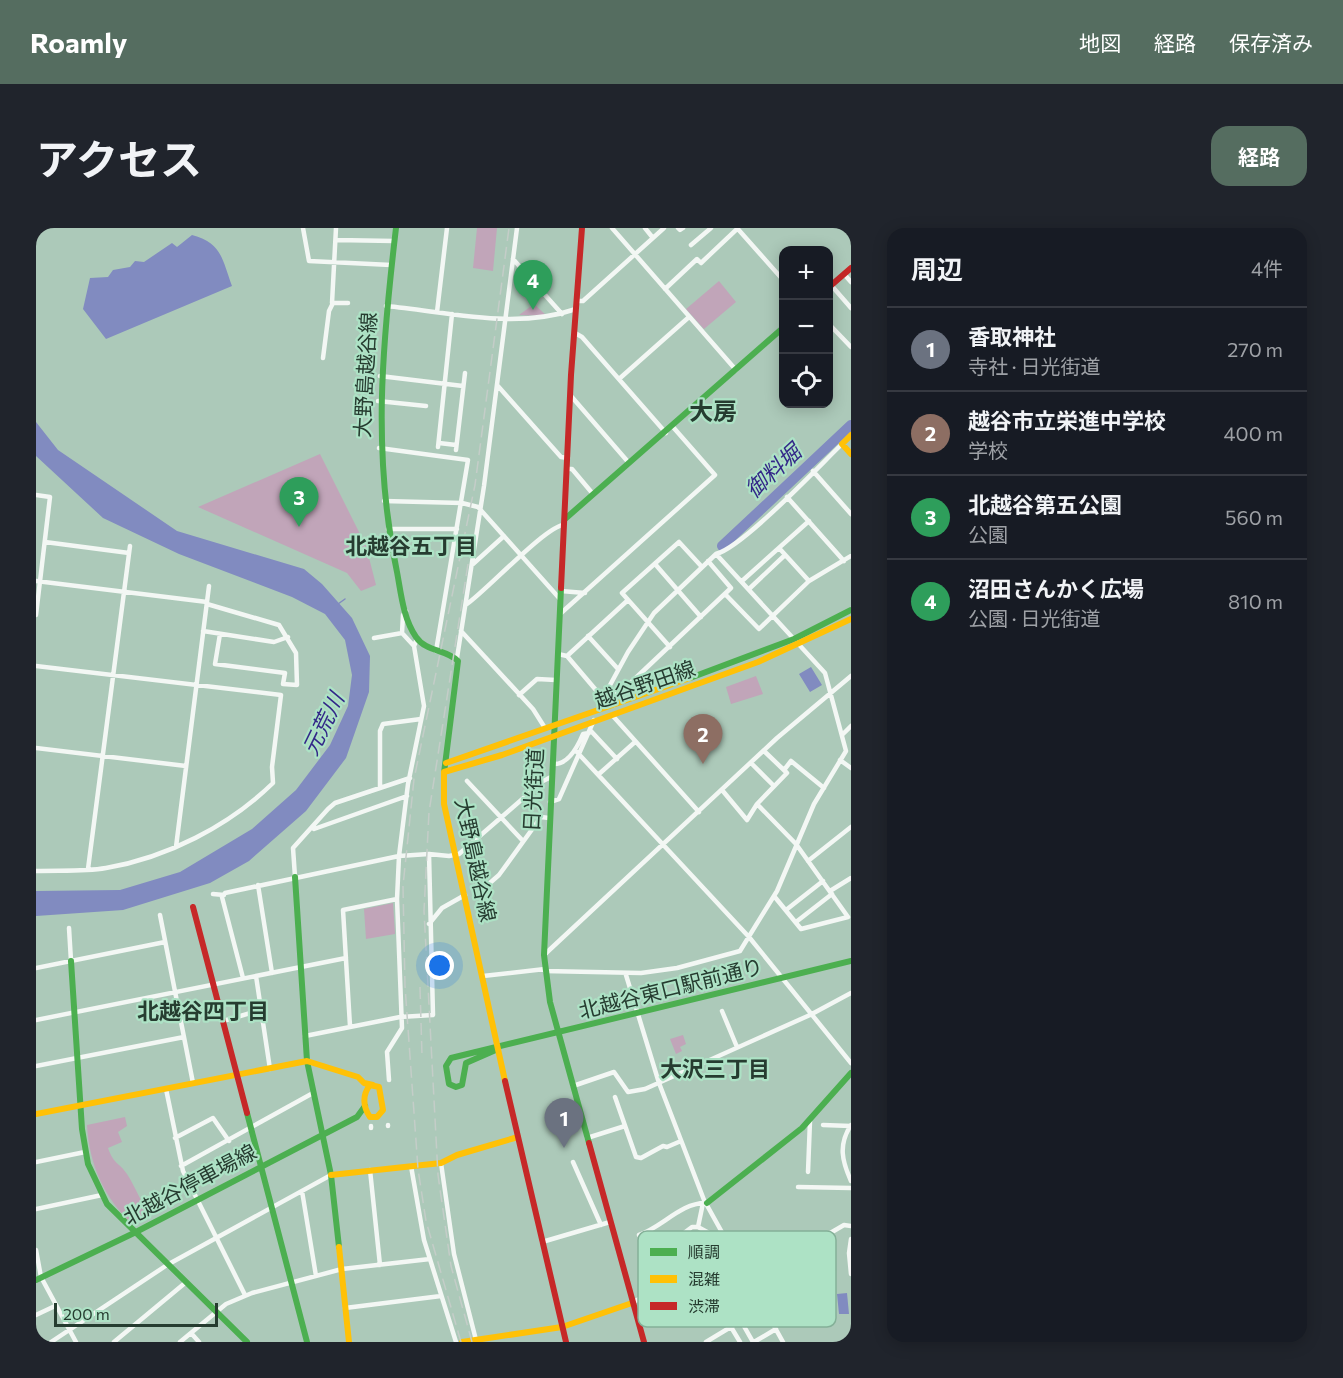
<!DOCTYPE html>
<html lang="ja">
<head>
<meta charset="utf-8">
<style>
  body { margin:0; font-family:Commissioner,"Noto Sans JP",sans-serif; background:#20242c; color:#f1f3f6 }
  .controls { position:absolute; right:18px; top:18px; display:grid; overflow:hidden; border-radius:12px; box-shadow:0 3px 15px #0003 }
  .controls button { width:54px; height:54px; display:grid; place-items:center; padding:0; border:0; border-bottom:2px solid #363941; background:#171b24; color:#f1f3f6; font:30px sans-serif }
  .scale { position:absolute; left:18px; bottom:15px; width:164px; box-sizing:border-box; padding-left:6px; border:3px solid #263c30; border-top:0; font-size:16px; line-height:21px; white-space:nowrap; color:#263c30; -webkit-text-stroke:4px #ade2c5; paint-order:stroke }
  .you { position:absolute; left:404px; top:738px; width:21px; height:21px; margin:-15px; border:4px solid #fff; border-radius:50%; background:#1a73e8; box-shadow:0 0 0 9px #1a73e833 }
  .badge { display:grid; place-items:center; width:39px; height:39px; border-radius:50%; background:#556d60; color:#fff; font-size:20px; font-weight:700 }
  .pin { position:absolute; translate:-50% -50px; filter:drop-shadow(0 2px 3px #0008) }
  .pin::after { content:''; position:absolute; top:32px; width:21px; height:18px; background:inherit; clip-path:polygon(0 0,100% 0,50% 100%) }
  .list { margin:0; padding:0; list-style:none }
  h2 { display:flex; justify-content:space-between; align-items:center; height:78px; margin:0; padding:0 24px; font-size:26px }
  h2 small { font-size:20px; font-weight:400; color:#9ea1a6 }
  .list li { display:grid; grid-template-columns:39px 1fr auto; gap:18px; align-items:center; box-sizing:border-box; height:84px; padding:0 24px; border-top:2px solid #363941 }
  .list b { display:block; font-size:22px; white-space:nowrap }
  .list p { margin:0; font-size:20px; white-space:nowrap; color:#9ea1a6 }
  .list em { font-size:20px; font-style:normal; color:#9ea1a6 }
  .icon { flex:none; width:33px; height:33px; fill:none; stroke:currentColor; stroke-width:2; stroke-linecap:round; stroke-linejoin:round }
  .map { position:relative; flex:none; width:815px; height:1114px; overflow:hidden; border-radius:18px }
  header { display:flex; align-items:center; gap:36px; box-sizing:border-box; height:84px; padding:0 30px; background:#556d60; color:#fff }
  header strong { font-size:28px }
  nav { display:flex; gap:33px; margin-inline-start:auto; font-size:21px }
  .intro { display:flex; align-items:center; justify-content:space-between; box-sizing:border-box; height:144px; padding:0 36px }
  h1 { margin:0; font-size:42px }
  .button { padding:15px 27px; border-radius:18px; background:#556d60; color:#fff; font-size:21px; font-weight:700 }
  main { display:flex; gap:36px; padding:0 36px }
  aside { flex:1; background:#171b24; border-radius:18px; box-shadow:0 3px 15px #0003 }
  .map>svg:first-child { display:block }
  .green { fill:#c1a5b9 }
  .water { fill:#818bc0 }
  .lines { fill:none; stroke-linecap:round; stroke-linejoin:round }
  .stream { stroke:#818bc0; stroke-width:1.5 }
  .river { stroke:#818bc0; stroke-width:10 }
  .street { stroke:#f3f7f4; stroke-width:4.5 }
  .fast { stroke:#4caf50; stroke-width:6 }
  .slow { stroke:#ffc107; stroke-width:6 }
  .jam { stroke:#c62828; stroke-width:6 }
  .rail { stroke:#c4cdc8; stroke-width:1.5; stroke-dasharray:12 6; stroke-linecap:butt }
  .labels { text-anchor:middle; stroke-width:4.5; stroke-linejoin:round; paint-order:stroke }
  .street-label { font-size:21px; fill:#263c30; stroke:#ade2c5 }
  .water-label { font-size:22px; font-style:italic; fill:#332788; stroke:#ade2c5 }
  .neighbourhood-label { font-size:22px; font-weight:bold; fill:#263c30; stroke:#ade2c5 }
  .quarter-label { font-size:24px; font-weight:bold; fill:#263c30; stroke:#ade2c5 }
  .key { fill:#ade2c5; stroke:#84b098; stroke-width:1.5 }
  .key-label { font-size:16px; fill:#263c30 }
</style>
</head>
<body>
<header>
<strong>Roamly</strong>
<nav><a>地図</a><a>経路</a><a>保存済み</a></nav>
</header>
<div class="intro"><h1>アクセス</h1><a class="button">経路</a></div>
<main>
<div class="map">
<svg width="815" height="1114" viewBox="0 0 815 1114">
  <rect width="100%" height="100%" fill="#acc9b9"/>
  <!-- green -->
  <path class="green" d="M 441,0 L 461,0 L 457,43 L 437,40 Z
    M 683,53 L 700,74 L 668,101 L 650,81 Z
    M 498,76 L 511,88 L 483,87 Z
    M 284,226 L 330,318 L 340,357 L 325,363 L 311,345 L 162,279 Z
    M 720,448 L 727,466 L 695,476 L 690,459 Z
    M 357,675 L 359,706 L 330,711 L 328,681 Z
    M 647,807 L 650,816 L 644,819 L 646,823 L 640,826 L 634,811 Z
    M 89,889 L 91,898 L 82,904 L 86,914 L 72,920 C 78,937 83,934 91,946 C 100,960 105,975 115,988 L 97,997 C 68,970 53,936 51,897 Z"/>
  <!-- water -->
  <path class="water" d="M 156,7 C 186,15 186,31 196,58 L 70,111 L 47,81 L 54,50 L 72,49 L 77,42 L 94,39 L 99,33 L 108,34 L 136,15 L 141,19 Z
    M 0,194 L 22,222 L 141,303 L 268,341 L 286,356 L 316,390 L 334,428 L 333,464 L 310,530 L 270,583 L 213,633 L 174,655 L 87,682 L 0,688 L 0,663 L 84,662 L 144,644 L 216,601 L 260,562 L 294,517 L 312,478 L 316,447 L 309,412 L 289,386 L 256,369 L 143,326 L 67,290 L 0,228 Z
    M 775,439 L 786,457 L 774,464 L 763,446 Z
    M 811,1065 L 813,1086 L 803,1086 L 801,1066 Z"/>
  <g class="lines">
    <!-- stream -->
    <path class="stream" d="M 302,376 L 309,371"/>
    <!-- river -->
    <path class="river" d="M 686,318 L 815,197"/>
    <!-- street -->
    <path class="street" d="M 267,0 L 273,33 L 355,37
      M 300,0 L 296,75 L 312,75
      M 576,0 L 700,142
      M 609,0 L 617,10
      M 642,0 L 644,2 L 647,0
      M 701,0 L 748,53
      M 300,12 L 358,13
      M 655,17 L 675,0
      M 477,31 L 526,86
      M 808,46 L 815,54
      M 795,57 L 815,80
      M 629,61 L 661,31 L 665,35 L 702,0
      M 541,73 L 547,73 L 628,0
      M 350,78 C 413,84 479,102 540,81
      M 401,84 L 411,0
      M 792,95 L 815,119
      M 539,105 L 546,109 L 630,205
      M 287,130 L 293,83 L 297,75
      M 344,148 L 427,158
      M 583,151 L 653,89
      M 461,157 L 525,229 L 532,230
      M 535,168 L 593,235
      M 342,173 L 390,178
      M 403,215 L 420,217
      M 402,219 L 416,86
      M 343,220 L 432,232 L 400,423
      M 420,222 L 429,145
      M 531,241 L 536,241 L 557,266
      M 777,243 L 815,286
      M 0,267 L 14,269 L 0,387
      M 751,269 L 808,333
      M 348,273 L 426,275 L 442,279 L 524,371
      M 352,301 L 421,301
      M 9,314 L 93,325
      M 743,320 L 773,353
      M 437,336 L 468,308
      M 619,336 L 665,389
      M 0,353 L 171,374
      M 706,353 L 773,293
      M 713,361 L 749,327
      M 525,363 L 549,365
      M 689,366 L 723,401 L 773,353 L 815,328
      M 171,376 L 243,397 L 260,425 L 261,457 L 247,456 L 249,445 L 179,436 L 184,406
      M 431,376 C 451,362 511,297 528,297
      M 524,386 L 679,247 L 637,199
      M 167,403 L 238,414 L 252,409
      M 425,403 L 497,481 L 509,500
      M 366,405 L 378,418
      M 552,408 L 582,441
      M 338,410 L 366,405 L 367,387 L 370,383
      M 634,419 L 586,365 L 643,314 L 666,339
      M 522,426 L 531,428 L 565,468 L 588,461 L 695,360 L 672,333
      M 531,428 L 592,372
      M 421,430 L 448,258 L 481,0
      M 0,438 L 245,467 L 236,539 L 237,555 C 193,598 130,630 70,640 C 47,644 23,642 0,643
      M 483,467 L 501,451 L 520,452
      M 578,477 L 573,459 L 592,424 L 618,385 L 680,326 C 707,319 782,239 806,216
      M 576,487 L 663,584
      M 554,502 L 581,531
      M 806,507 L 815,498
      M 0,520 L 150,538
      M 539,522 L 713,709 L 815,835
      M 804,532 L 815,540
      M 715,535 L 738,558
      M 517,536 C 532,537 542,518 547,506 L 553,505
      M 748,542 L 755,533 L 788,560
      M 563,546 L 599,514
      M 431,553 L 487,613
      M 344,559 L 344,503 L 347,496 L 385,491
      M 686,562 L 711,592 L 721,576 L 751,545 L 728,523
      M 514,574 L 523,571 L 558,492
      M 721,576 L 760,616 L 812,689
      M 278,601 L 371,568
      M 140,619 L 173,358
      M 772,633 L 815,599
      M 52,641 L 94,318
      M 259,649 L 257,620 L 292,581 L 299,575 L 374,550
      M 222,657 L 236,745
      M 447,661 L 463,647 L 505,589 L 513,590
      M 794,663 L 815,650
      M 177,666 L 188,667
      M 738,668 L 765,701 L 812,689
      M 750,682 L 787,653
      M 124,687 L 157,855
      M 760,694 L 796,666
      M 393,696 L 406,680 L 429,667
      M 33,700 L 35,733
      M 508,727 L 741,510 L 815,448
      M 0,740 L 129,714
      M 509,743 L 605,745 L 641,740 L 704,723 L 741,663 L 778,576 L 810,523 L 789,445 L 680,326
      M 590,747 L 623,855 L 668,972 L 747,1114
      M 220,748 L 234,841
      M 447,748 L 509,741
      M 207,750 L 186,669 L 189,665 L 363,628 L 393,626
      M 686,783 L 701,819
      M 0,792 L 310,730
      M 187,793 L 225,782
      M 314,798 L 307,682 L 361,671
      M 269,808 L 364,789 L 397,787 L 393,626 L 413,628 L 423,626 L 507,553 L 515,549
      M 0,838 L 148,809
      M 353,852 L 351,824 L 366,800 L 361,671 L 363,628 L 372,556 L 388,478 L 378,418 L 381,411
      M 537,858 L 578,844 L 592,864 L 609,861 L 774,787 L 815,765
      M 130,861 L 147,943 L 209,1067
      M 579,869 L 600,929 L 605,930 L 627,918 L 631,919 L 645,913
      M 352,897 L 352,898
      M 787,897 L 815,898
      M 815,897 C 802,917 806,933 815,953
      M 335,898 L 335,900
      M 139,910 L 177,890 L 193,913
      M 551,910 L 589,898
      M 0,934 L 49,924
      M 537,934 L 565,997
      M 405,935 L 418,1026 L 440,1112
      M 145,938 L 277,865
      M 375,938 L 388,1012 L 420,1114
      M 334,942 L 344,1037
      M 772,944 L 774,893
      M 762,959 L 815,960
      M 266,963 L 280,1048
      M 0,981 L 66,967
      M 662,999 L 693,1016
      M 603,1007 C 626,999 645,975 669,975
      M 784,1011 L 808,997 L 815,998
      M 815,1011 L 813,1025 L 815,1046
      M 506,1014 L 574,994
      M 0,1022 L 5,1049 L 40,1114
      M 596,1075 C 617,1063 643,1051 648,1024 C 649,1018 647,1012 648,1005 L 656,999 L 662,999 L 667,975
      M 309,1080 L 405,1068
      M 0,1087 L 19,1078
      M 705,1093 L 717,1114
      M 695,1099 L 704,1114
      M 155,1105 L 163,1114
      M 15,1114 L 131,1037 L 295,947
      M 78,1114 L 149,1055
      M 144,1114 L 190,1076 L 216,1065 L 306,1041 L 394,1031
      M 670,1114 L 728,1079
      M 718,1114 L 740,1101"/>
    <!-- fast -->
    <path class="fast" d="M 360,0 C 346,118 336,226 361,344 C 365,365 367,390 380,409 C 390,424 410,421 422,433 L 408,545
      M 529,291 L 748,99
      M 525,360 L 508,727 L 514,774 L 553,915
      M 654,450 L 758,411 L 815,382
      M 259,649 L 271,833 L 295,947 L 303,1019
      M 35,733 L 46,901 L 52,936 L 71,976 L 211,1114
      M 462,821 L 430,835 L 426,857 L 420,859 L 413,856 L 410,838 L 415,830 L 815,733
      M 211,885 L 271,1114
      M 671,975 L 766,900 L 815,845
      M 0,1052 L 98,1005 L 321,889 L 329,878"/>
    <!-- slow -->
    <path class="slow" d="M 815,207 L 806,216 L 815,226
      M 410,535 L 654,450
      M 408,544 L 466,527 L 722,434 L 815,391
      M 408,545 L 408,576 L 469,853
      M 334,857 L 343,859 L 347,882 L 341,889 L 334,889 C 327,879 326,867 334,857 Z
      M 0,886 L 271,833 L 322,849 L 328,855 L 337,857
      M 295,947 L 405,935 L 421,927 L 482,909
      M 303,1019 L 313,1114
      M 426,1114 L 526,1099 L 596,1075"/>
    <!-- jam -->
    <path class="jam" d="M 792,60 L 815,40
      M 525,360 L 535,147 L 546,0
      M 157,679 L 211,885
      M 469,853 L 530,1114
      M 553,915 L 608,1114"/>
    <!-- rail -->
    <path class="rail" d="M 432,336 L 393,584 L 388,683 L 402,947 L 415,1038 L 436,1114
      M 384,759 L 386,828
      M 425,1114 L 390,993 L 382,941 L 369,758 L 367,658 L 378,551 L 439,257 L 473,0"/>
  </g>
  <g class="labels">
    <!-- street labels -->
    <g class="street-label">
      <text transform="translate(330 147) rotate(-87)" y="7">大野島越谷線</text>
      <text transform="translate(609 457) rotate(-19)" y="7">越谷野田線</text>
      <text transform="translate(498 562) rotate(-87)" y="7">日光街道</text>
      <text transform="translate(439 632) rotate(78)" y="7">大野島越谷線</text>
      <text transform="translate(635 761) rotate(-14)" y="7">北越谷東口駅前通り</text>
      <text transform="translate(154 957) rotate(-28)" y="7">北越谷停車場線</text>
    </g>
    <!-- water labels -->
    <g class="water-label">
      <text transform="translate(737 243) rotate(-43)" y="8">御料堀</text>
      <text transform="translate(287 496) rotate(-64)" y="8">元荒川</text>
    </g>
    <!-- neighbourhood labels -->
    <g class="neighbourhood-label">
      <text x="375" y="326">北越谷五丁目</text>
      <text x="167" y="791">北越谷四丁目</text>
      <text x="679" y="849">大沢三丁目</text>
    </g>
    <!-- quarter labels -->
    <g class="quarter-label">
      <text x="677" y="192">大房</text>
    </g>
  </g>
  <!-- legend -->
  <rect x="602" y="1003" width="198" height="96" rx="9" class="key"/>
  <rect x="614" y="1020" width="27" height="8" fill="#4caf50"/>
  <rect x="614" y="1047" width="27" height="8" fill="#ffc107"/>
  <rect x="614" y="1074" width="27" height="8" fill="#c62828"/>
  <g class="key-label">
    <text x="652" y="1030">順調</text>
    <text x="652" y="1057">混雑</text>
    <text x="652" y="1084">渋滞</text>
  </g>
</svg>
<div class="controls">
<button>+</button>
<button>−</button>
<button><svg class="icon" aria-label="locate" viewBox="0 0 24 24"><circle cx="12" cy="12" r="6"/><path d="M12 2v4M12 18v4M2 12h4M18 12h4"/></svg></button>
</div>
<div class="scale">200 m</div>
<div class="you"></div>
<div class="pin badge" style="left:528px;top:920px;background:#6b7280">1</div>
<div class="pin badge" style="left:667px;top:536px;background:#8d6e63">2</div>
<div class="pin badge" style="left:263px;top:299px;background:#2e9e5b">3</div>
<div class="pin badge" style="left:497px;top:82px;background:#2e9e5b">4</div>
</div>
<aside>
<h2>周辺<small>4件</small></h2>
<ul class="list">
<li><span class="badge" style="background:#6b7280">1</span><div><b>香取神社</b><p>寺社 · 日光街道</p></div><em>270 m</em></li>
<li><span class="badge" style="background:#8d6e63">2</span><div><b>越谷市立栄進中学校</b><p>学校</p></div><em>400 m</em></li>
<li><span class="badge" style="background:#2e9e5b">3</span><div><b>北越谷第五公園</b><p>公園</p></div><em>560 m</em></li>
<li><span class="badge" style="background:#2e9e5b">4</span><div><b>沼田さんかく広場</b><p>公園 · 日光街道</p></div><em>810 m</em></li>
</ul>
</aside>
</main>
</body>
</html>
